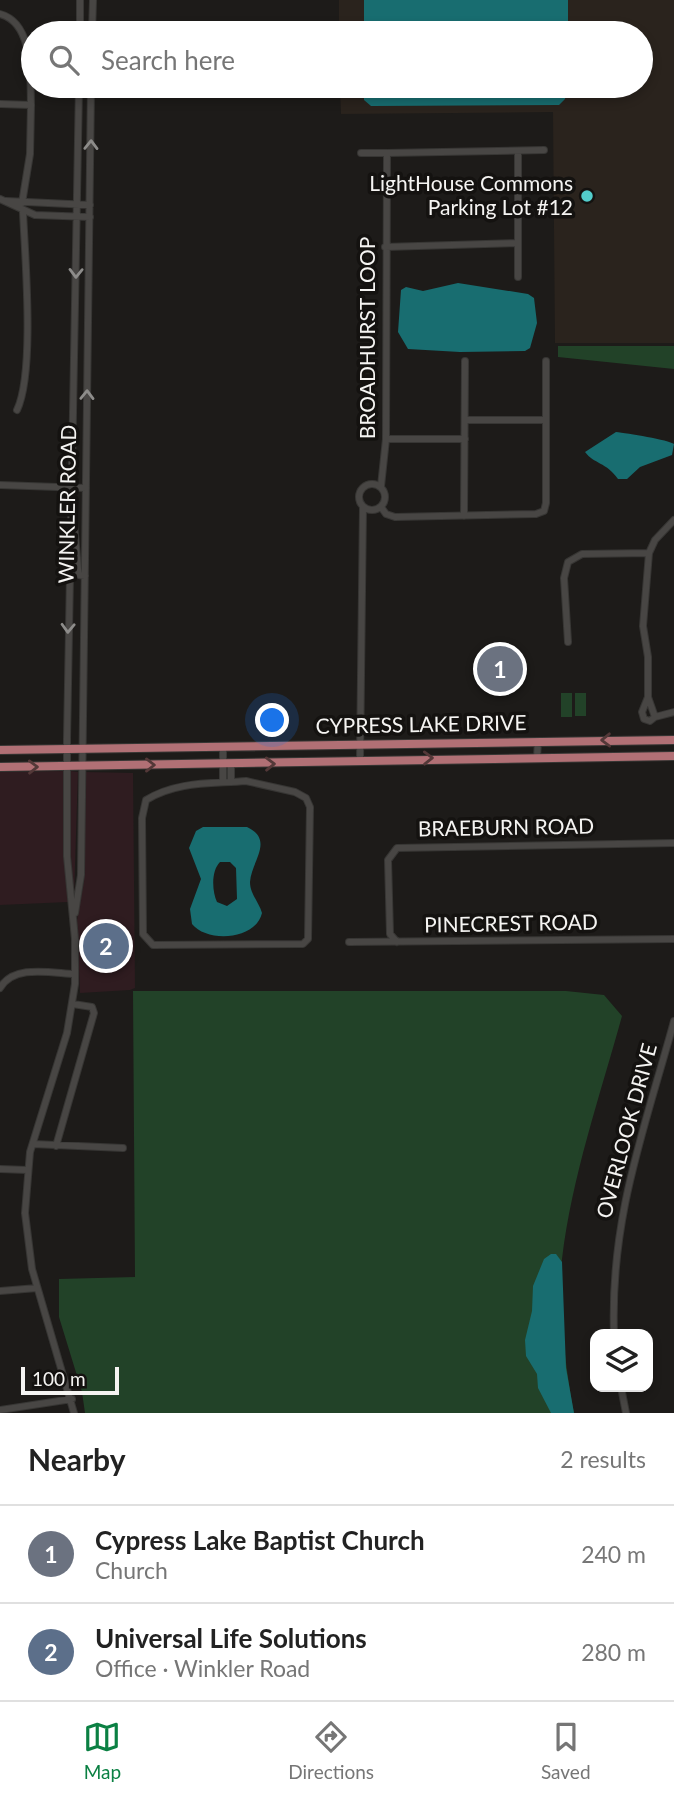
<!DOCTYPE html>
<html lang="en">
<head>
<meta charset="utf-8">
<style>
  body { margin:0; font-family:Lato,sans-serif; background:#f6f6f6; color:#222 }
  .controls { position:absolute; right:21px; bottom:21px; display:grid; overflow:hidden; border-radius:14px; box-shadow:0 4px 10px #0003 }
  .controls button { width:63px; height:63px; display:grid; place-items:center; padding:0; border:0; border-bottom:2px solid #e0e0e0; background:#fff; color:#222; font:35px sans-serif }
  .scale { position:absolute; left:21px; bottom:18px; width:98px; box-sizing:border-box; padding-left:7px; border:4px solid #f5f4f2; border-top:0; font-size:19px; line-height:24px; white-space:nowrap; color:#f5f4f2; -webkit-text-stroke:5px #141210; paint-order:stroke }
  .you { position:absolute; left:273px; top:721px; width:24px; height:24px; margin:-18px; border:5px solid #fff; border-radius:50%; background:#1a73e8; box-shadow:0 0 0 10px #1a73e833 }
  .badge { display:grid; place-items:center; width:46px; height:46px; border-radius:50%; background:#0b8043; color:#fff; font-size:23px; font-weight:700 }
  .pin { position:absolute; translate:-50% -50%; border:4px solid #fff; box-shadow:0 2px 7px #0006 }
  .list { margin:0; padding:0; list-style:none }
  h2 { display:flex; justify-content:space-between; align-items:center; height:91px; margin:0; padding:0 28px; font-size:30px }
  h2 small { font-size:23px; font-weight:400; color:#767676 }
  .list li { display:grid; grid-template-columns:46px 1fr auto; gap:21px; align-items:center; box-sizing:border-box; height:98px; padding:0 28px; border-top:2px solid #e0e0e0 }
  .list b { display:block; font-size:26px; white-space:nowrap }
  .list p { margin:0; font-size:23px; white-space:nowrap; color:#767676 }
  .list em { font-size:23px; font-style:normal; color:#767676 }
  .icon { flex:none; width:38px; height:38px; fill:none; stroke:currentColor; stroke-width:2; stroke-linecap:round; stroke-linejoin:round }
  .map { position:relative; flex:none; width:674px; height:1413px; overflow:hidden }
  .search { position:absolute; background:#fff; box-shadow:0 4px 10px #0003; left:21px; right:21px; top:21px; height:77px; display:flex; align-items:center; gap:18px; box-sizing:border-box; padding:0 24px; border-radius:38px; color:#767676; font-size:26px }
  .sheet { height:287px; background:#fff }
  nav { display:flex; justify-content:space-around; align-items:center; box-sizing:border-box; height:98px; border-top:2px solid #e0e0e0; background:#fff; font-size:19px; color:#767676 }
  nav a { display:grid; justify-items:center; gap:4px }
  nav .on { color:#0b8043 }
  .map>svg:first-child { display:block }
  .commercial { fill:#2f1c20 }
  .built { fill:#2a231d }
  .green { fill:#224228 }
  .water { fill:#186d70; fill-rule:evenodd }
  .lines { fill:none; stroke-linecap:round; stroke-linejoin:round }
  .minor-casing { stroke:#373634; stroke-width:8 }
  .major-casing { stroke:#373634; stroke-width:10 }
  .minor { stroke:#484644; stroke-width:6 }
  .major { stroke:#b17075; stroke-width:8 }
  .oneway { stroke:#8d8c8a }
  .oneway2 { stroke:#533838 }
  .poi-dot { fill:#53cdcb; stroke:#141210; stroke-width:2.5 }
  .labels { text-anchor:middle; stroke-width:7; stroke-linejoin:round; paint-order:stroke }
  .poi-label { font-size:21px; fill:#f5f4f2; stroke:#141210; text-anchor:end }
  .street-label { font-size:21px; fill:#f5f4f2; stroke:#141210 }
</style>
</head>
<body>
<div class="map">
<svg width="674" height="1413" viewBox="0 0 674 1413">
  <rect width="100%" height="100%" fill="#1d1b19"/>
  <!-- commercial -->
  <path class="commercial" d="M 63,771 L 64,852 L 68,902 L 0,905 L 0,772 Z
    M 70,771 L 78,772 L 74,897 L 71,856 Z
    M 85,772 L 133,773 L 135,988 L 130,990 L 80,993 L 77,920 L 84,881 Z"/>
  <!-- built -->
  <path class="built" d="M 339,0 L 674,0 L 674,343 L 555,343 L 553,112 L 341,114 L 340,86 L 641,86 L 641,33 L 339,33 Z"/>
  <!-- green -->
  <path class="green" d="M 558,346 L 674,346 L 674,369 L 558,357 Z
    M 561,693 L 572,693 L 572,717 L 561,717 Z
    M 575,693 L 586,693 L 586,716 L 575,716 Z
    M 133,991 L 566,991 L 604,995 L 622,1016 C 600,1096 572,1176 562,1259 C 557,1302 566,1370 574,1413 L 85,1413 L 82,1392 L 59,1317 L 59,1279 L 135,1277 Z"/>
  <!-- water -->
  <path class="water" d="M 364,0 L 568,0 L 568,33 L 364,33 Z
    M 364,86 L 567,86 L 565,99 L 559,105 L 371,106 L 364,100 Z
    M 458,283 L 528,294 L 534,298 L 537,323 L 530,348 L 525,351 L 460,352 L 408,349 L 398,332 L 401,290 L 406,287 L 423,291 Z
    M 616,432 C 627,433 669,440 674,444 L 672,455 L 640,467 L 627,479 L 618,479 C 606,462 594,464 585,452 Z
    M 203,827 L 247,827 C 275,840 251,862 250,882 C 250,894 259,902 262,913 C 256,940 207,943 192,924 L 190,909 L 201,879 L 189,848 L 196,831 ZM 220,862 L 230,862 L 236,868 L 237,899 L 227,906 L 217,902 C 212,891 211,871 220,862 Z
    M 551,1254 L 556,1254 L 562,1262 L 566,1368 L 574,1413 L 551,1413 L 538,1388 L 537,1374 L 526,1356 L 525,1340 L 532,1311 L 533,1286 L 544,1259 Z"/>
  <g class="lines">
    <!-- minor casing -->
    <g class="minor-casing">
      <path id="minor" d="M 0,14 C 34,23 30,76 31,105 L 0,104
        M 80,33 L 80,0
        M 92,33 L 93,0
        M 518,151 L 518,277
        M 361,153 L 387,153
        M 0,199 L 35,215 L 90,217
        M 6,201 L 90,205
        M 22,203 L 30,154 L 31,105
        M 385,247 L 518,243
        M 17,410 C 35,372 25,257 23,212
        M 465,420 L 546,420
        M 386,439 L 465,439
        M359 497a13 13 0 1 1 26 0a13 13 0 1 1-26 0Z
        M 0,485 L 86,488
        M 381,486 L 386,439 L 387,153 L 544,150
        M 381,507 L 386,514 L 395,517 L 536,514 L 544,511 L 546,503 L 546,361
        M 464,516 L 465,361
        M 74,523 L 78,569 L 79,575 L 85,576
        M 568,642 L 564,578 L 568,562 L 582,554 L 649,553
        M 648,697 L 642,712 L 644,719 L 650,721 L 655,717 L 648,697 L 648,657 L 643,626 L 649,553 L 655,540 L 674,520
        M 655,717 L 674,712
        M 223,747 L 223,782
        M 537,757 L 538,741
        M 360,760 L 363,507
        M 231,764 L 231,782
        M 246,781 L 295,792 L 306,798 L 310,807 L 308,939 L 303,944 L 153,945 L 143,934 L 142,818 L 146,800 C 177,781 211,784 246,781 Z
        M 75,913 L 81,875 L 91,86
        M 349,942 L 674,939
        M 397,942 L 390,934 L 388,860 L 397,848 L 674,843
        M 0,988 C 14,964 51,973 75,974
        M 33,1144 L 123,1148
        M 56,1146 L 94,1013 L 92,1007 L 73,1004
        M 0,1169 L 27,1170
        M 0,1291 L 37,1288
        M 614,1334 C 610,1218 644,1131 674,1021
        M 621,1387 L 626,1413
        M 0,1410 L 72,1399
        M 74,1413 L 32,1269 L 25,1213 L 30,1152 L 67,1033 L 75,984 L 75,939 L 67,856 L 67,739 L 79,86"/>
    </g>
    <!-- major casing -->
    <g class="major-casing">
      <path id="major" d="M 0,750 L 674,740
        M 0,767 L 674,756"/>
    </g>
    <!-- minor -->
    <use href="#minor" class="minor"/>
    <!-- major -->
    <use href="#major" class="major"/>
  </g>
  <!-- one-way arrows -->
  <defs><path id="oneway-chevron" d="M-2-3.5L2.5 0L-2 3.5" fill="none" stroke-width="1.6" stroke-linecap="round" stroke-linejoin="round" transform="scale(1.75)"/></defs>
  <g class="oneway">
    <use href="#oneway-chevron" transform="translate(91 145) rotate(-89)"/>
    <use href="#oneway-chevron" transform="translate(76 273) rotate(91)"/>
    <use href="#oneway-chevron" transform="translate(87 395) rotate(-89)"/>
    <use href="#oneway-chevron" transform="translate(68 628) rotate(92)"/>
  </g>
  <g class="oneway2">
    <use href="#oneway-chevron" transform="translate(606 740) rotate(179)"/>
    <use href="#oneway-chevron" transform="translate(428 758) rotate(-1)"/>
    <use href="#oneway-chevron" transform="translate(270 764) rotate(-1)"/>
    <use href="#oneway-chevron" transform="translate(150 765)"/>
    <use href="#oneway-chevron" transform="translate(33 767) rotate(-1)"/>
  </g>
  <!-- markers -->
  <circle class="poi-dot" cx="587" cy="196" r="7"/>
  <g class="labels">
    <!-- poi labels -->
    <g class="poi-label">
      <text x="573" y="191">LightHouse Commons<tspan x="573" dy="24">Parking Lot #12</tspan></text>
    </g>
    <!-- street labels -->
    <g class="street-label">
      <text transform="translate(368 338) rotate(-90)" y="7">BROADHURST LOOP</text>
      <text transform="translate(68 504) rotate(-89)" y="7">WINKLER ROAD</text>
      <text transform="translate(421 725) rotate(-1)" y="7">CYPRESS LAKE DRIVE</text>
      <text transform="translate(506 828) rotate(-1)" y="7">BRAEBURN ROAD</text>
      <text transform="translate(511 924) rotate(-1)" y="7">PINECREST ROAD</text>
      <text transform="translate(627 1131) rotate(-75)" y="7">OVERLOOK DRIVE</text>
    </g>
  </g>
</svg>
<div class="controls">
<button><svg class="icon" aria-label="layers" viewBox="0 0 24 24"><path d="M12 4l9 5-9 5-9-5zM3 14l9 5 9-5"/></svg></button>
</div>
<div class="scale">100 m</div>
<div class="you"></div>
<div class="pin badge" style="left:500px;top:669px;background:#6b7280">1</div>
<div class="pin badge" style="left:106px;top:946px;background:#5c6f8a">2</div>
<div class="search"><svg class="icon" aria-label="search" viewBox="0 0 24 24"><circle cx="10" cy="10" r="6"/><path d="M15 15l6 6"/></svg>Search here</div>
</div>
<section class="sheet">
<h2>Nearby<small>2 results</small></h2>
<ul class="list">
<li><span class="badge" style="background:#6b7280">1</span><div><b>Cypress Lake Baptist Church</b><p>Church</p></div><em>240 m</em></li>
<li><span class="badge" style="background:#5c6f8a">2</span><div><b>Universal Life Solutions</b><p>Office · Winkler Road</p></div><em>280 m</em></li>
</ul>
</section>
<nav>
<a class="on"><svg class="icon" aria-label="map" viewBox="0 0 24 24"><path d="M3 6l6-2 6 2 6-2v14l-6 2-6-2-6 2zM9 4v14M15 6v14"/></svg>Map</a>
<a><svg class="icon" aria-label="directions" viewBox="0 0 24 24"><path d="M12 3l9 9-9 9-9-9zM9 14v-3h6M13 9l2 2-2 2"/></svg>Directions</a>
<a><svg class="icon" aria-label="saved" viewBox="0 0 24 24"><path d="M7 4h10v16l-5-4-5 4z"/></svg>Saved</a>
</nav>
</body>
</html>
